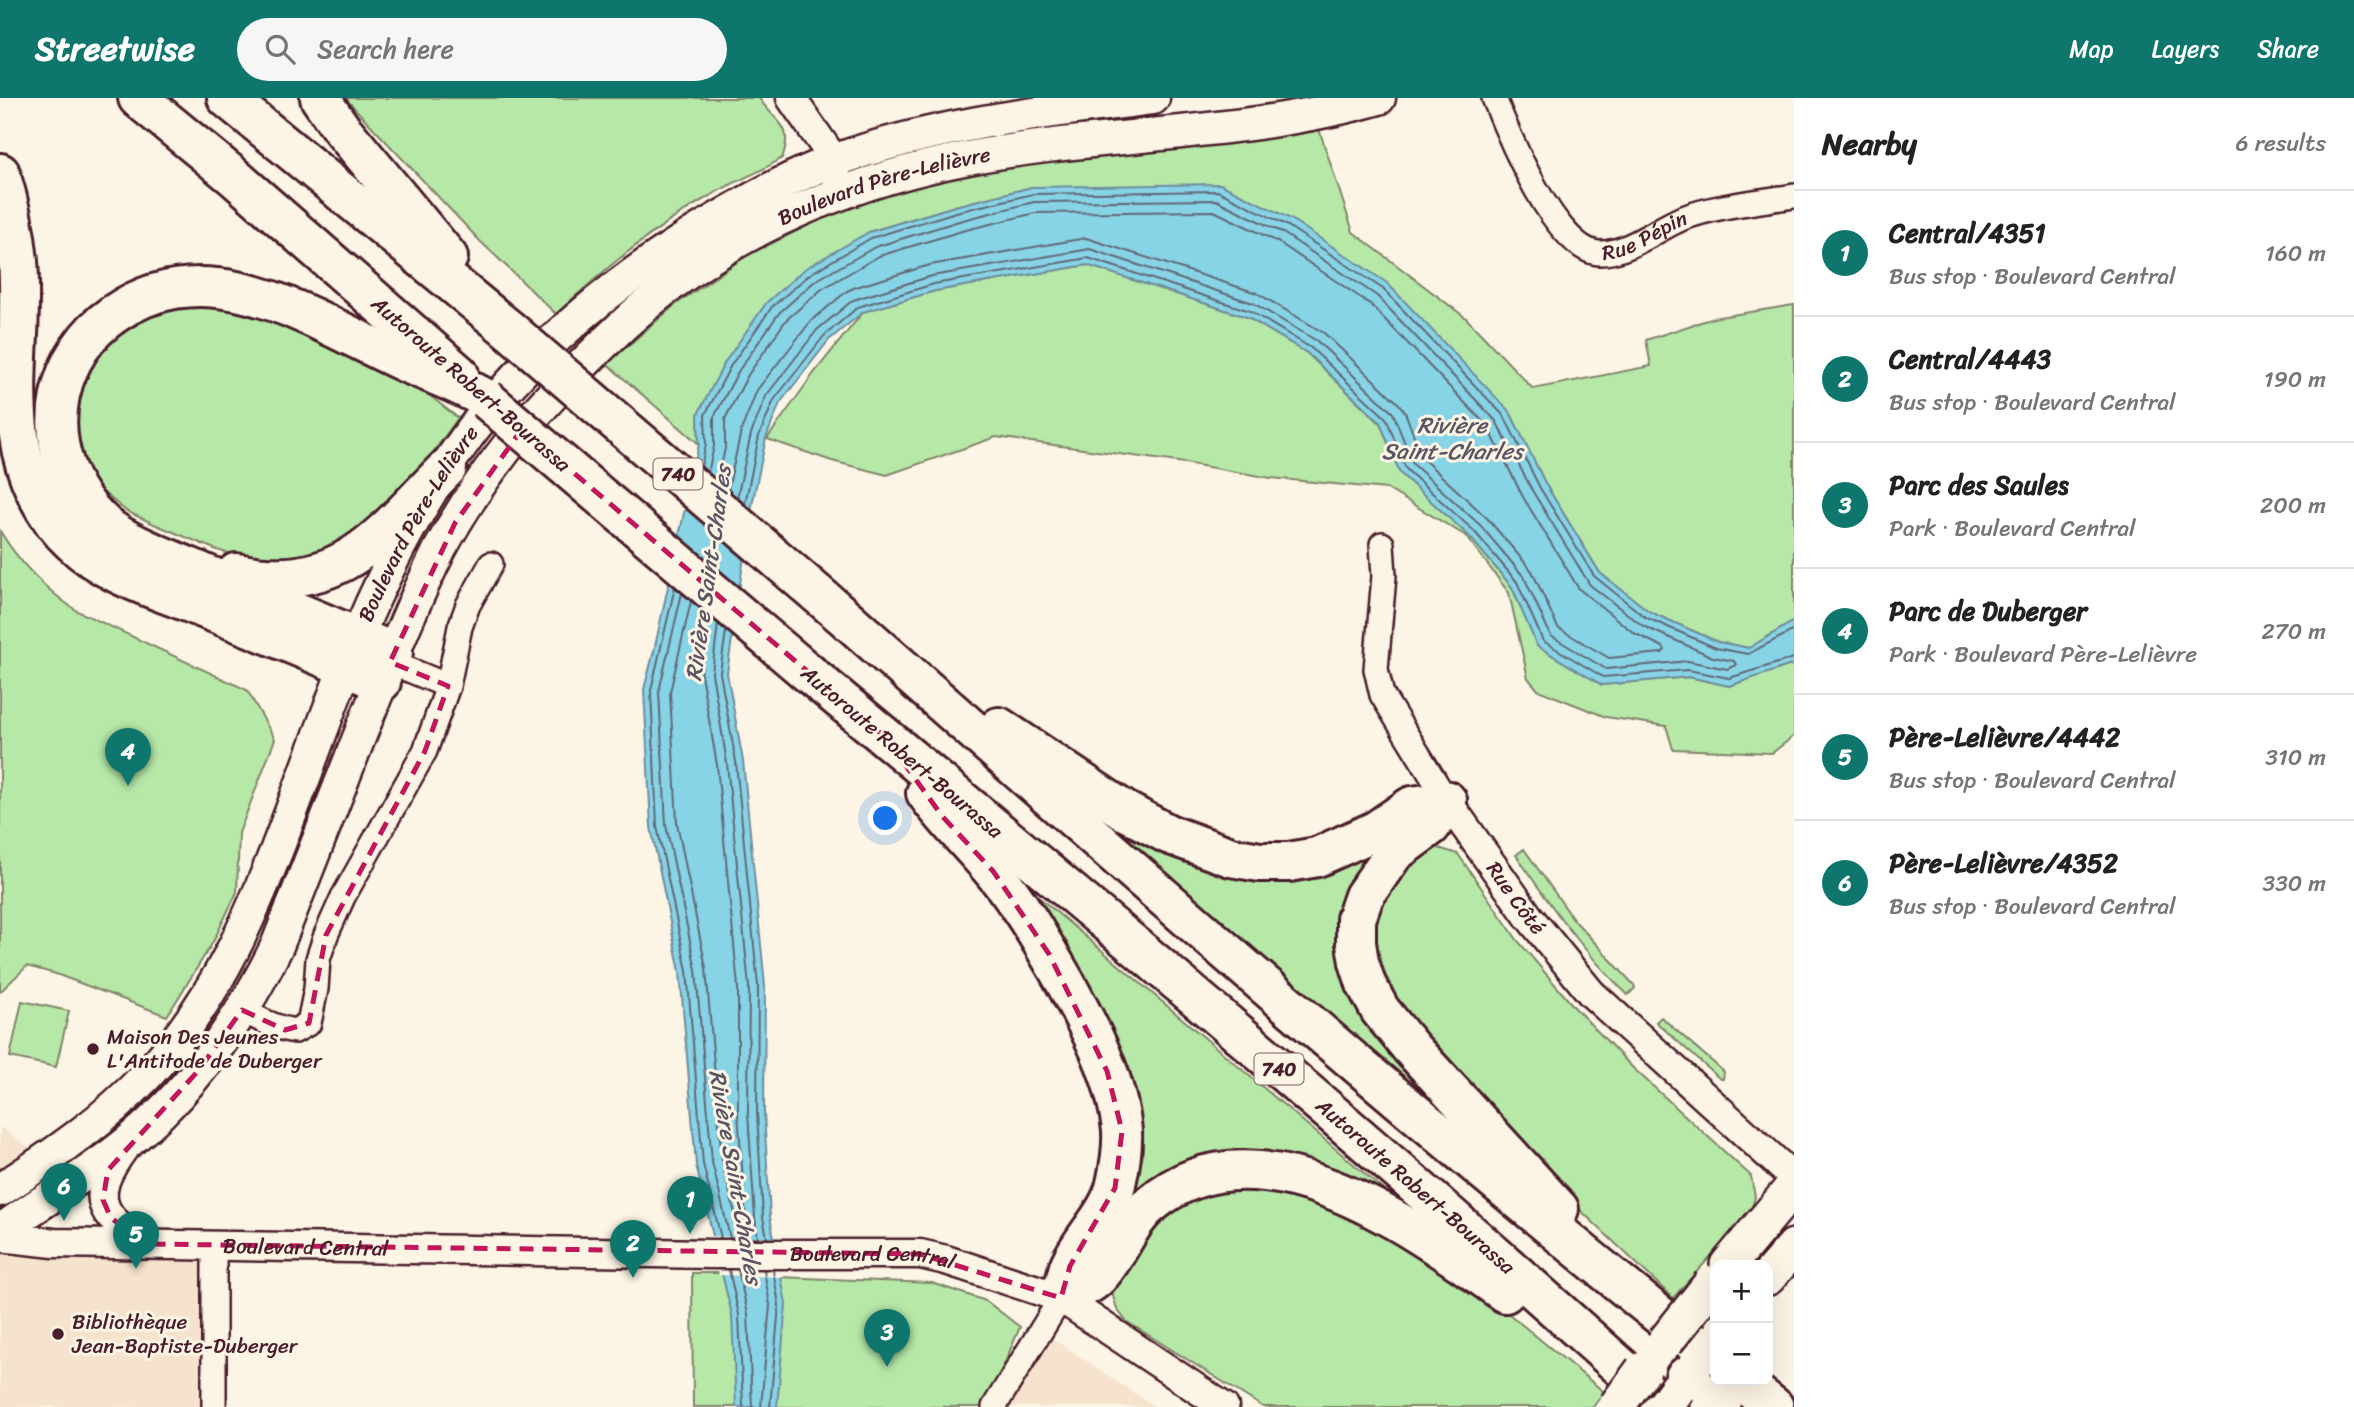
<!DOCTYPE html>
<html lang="en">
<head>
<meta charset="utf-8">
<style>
  body { margin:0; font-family:Sriracha,sans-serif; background:#f6f6f6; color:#222 }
  .controls { position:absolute; right:21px; bottom:21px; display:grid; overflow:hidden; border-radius:14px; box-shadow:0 7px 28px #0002 }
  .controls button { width:63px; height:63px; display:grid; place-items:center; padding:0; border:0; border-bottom:2px solid #e0e0e0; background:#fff; color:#222; font:35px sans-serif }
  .you { position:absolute; left:886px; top:721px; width:24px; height:24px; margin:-18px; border:5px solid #fff; border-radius:50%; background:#1a73e8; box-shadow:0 0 0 10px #1a73e833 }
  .badge { display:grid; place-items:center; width:46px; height:46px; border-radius:50%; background:#0f766e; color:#fff; font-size:23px; font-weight:700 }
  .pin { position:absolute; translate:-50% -58px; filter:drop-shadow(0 2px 4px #0008) }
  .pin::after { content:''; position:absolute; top:37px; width:24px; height:21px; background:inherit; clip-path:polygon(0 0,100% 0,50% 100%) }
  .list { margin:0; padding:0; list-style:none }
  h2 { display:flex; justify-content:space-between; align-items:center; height:91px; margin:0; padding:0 28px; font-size:30px }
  h2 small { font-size:23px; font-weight:400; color:#767676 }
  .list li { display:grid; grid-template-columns:46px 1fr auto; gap:21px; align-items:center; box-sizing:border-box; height:126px; padding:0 28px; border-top:2px solid #e0e0e0 }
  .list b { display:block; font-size:26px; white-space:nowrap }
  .list p { margin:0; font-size:23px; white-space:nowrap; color:#767676 }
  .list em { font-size:23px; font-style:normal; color:#767676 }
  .icon { flex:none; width:38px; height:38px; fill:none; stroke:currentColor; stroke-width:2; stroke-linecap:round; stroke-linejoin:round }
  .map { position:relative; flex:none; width:1794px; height:1309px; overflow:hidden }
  header { display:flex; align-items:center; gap:42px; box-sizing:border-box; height:98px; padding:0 35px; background:#0f766e; color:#fff }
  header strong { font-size:33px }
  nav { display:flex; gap:38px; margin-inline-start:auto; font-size:24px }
  .search { width:490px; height:63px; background:#f6f6f6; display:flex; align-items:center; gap:18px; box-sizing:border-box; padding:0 24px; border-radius:38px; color:#767676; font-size:26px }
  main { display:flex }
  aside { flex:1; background:#fff }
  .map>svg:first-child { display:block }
  .built { fill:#f5e3cd }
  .green { fill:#b6e8a8; stroke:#80846a; stroke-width:2 }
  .water { fill:#87d4e7; stroke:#6f8c9c; stroke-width:2 }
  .pier { fill:#fcf5e5 }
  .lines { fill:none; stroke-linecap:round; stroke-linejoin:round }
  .shore { stroke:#626776; stroke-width:2 }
  .minor-casing { stroke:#4a1f2b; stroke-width:28 }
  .tertiary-casing { stroke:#4a1f2b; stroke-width:33 }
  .secondary-casing { stroke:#4a1f2b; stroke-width:37 }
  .primary-casing { stroke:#4a1f2b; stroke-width:40 }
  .motorway-casing { stroke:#4a1f2b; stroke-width:44 }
  .minor { stroke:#fcf5e5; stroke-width:23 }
  .tertiary { stroke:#fcf5e5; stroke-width:28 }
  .secondary { stroke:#fcf5e5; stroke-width:32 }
  .primary { stroke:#fcf5e5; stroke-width:35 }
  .motorway { stroke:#fcf5e5; stroke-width:38 }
  .primary-bridge-casing { stroke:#4a1f2b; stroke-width:40; stroke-linecap:butt }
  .motorway-bridge-casing { stroke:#4a1f2b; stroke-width:44; stroke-linecap:butt }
  .primary-bridge { stroke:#fcf5e5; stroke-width:35 }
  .motorway-bridge { stroke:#fcf5e5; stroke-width:38 }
  .marked { fill:none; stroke:#c2185b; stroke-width:5; stroke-dasharray:14 9; stroke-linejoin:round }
  .poi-dot { fill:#4a1f2b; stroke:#fcf5e5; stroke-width:2.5 }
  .labels { text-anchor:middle; stroke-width:6; stroke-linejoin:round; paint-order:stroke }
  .shield { fill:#fcf5e5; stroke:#7f5f63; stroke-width:2 }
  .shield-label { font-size:19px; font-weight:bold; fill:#4a1f2b }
  .street-label { font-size:21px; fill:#4a1f2b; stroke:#fcf5e5 }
  .poi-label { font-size:21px; fill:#4a1f2b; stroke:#fcf5e5; text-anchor:start }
  .water-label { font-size:23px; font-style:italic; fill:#5c5563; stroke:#fcf5e5 }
</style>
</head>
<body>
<header>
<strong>Streetwise</strong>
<div class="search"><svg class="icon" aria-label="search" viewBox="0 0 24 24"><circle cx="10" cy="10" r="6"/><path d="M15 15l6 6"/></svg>Search here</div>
<nav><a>Map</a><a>Layers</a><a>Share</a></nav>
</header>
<main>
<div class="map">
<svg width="1794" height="1309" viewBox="0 0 1794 1309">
  <rect width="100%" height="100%" fill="#fcf5e5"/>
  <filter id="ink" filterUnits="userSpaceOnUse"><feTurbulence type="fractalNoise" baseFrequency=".0143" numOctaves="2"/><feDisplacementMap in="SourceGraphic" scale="14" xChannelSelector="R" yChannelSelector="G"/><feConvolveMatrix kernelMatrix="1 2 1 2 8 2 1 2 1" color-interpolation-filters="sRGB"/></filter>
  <g filter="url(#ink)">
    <!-- built -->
    <path class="built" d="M 0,1029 L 46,1061 L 0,1092 Z
      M 0,1139 L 227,1144 L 226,1309 L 0,1309 Z
      M 1049,1238 L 1155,1309 L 1010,1309 Z"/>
    <!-- green -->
    <path class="green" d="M 345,0 L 759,0 C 775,25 795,26 782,60 C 761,74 737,82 715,95 C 657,127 604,171 556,216 L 479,142 Z
      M 1319,31 L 1353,134 L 1466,220 L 1533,291 L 1651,268 L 1646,242 L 1713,220 L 1794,207 L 1794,523 L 1749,550 L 1718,544 L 1650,514 L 1600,475 L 1546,387 L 1510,314 L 1032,89 L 955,108 L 869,134 L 698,316 L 699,346 L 607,266 L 675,207 L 746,158 L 850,107 L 951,78 L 1025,60 Z
      M 1087,167 L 1247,219 L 1307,255 L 1380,325 L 1400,375 L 1469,438 L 1512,489 L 1537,548 L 1602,587 L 1689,579 L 1729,588 L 1794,566 L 1794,638 L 1772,655 L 1673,651 L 1666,628 L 1606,619 L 1538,592 L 1528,580 L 1509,495 L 1466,438 L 1387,391 L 1271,380 L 1185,365 L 996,339 L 887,377 L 832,363 L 767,341 L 814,275 L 863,214 L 935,193 Z
      M 201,205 L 263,217 L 343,253 L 429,297 L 458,320 L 412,383 L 380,417 L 341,444 L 313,456 L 283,463 L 251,462 L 217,452 L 154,426 L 126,413 L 97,389 L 81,361 L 71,330 L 84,271 L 134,219 Z
      M 0,433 C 20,466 46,492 77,513 L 247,592 L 275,641 L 239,735 L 237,794 L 213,844 L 167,918 L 56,876 L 27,868 L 0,894 Z
      M 1113,717 L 1177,751 L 1377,743 L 1348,818 L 1454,1026 L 1108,725 Z
      M 1432,748 L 1458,756 L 1518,843 L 1575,910 L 1633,970 L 1751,1078 L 1755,1099 L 1750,1115 L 1673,1200 L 1557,1090 L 1381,896 L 1367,836 L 1382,787 Z
      M 1524,751 L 1574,822 L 1634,887 L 1635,890 L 1628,897 C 1584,855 1550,807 1516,757 Z
      M 1034,795 L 1397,1103 L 1266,1066 L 1125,1123 L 1129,1087 L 1028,801 Z
      M 22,903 L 69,913 L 56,969 L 10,959 Z
      M 1661,919 L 1724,974 L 1723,981 L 1720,981 L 1656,924 Z
      M 1219,1085 L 1300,1092 L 1464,1179 L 1604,1294 L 1593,1309 L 1263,1309 L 1126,1223 L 1117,1211 L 1113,1198 L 1113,1182 L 1150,1122 Z
      M 692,1175 L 727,1175 L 738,1217 L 741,1309 L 693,1309 Z
      M 778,1179 L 932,1185 L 986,1203 L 1020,1229 L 986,1309 L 767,1309 Z"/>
    <!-- water -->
    <path class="water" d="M 1220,86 L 1291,121 L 1387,185 L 1510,314 L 1546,387 L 1600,475 L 1650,514 L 1718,544 L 1749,550 L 1794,523 L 1794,566 L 1729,588 L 1689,579 L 1602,587 L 1537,548 L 1512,489 L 1469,438 L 1400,375 L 1380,324 L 1307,255 L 1247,219 L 1087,167 L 935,193 L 863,214 L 829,242 L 780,305 L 766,340 L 750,417 L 727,575 L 743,663 L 765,888 L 764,1015 L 770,1119 L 786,1206 L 777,1309 L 736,1309 L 732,1217 L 696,1067 L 680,874 L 651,729 L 644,591 L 654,553 L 699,346 L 698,316 L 725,264 L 767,204 L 806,170 L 869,134 L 955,108 L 1032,89 Z"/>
    <!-- pier -->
    <path class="pier" d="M 710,1138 L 778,1140 L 784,1179 L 719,1177 Z"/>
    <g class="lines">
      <!-- shore -->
      <path class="shore" d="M 701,369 L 706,346 L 705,317 L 731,267 L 772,209 L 810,176 L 871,140 L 956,114 L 1033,96 L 1218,93 L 1288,128 L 1383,191 L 1504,318 L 1540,390 L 1594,478 L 1645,519 L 1716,550 L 1748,556 L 1794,532
        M 708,375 L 714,348 L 714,319 L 739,272 L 779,215 L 815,183 L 875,149 L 959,123 L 1034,104 L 1216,102 L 1283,135 L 1377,198 L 1496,323 L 1533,394 L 1590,487 L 1643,528 L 1713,559 L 1734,563 L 1736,567 L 1727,571 L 1688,563 L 1606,571 L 1551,538 L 1524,479 L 1480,427 L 1413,366 L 1393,315 L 1317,243 L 1253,205 L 1090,151 L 932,178 L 853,202 L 817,232 L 766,298 L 751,336 L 737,400
        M 718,383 L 725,350 L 725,321 L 748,277 L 786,222 L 822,191 L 879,158 L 962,133 L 1035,115 L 1214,113 L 1278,144 L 1370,206 L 1488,329 L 1523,399 L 1579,491 L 1634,535 L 1663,549 L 1665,552 L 1662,555 L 1609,560 L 1558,530 L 1532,473 L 1487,420 L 1422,360 L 1405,314 L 1399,306 L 1324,235 L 1257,195 L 1086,140 L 930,167 L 856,189 L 847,193 L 811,223 L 757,292 L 741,333 L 728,392
        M 745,406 L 759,338 L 774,302 L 824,238 L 858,209 L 934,186 L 1088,160 L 1250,213 L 1311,250 L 1386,320 L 1406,371 L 1474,433 L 1517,484 L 1543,543 L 1603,579 L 1688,572 L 1729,580 L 1794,560
        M 675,489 L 651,592 L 657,728 L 687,873 L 703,1066 L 721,1140
        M 682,495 L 659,593 L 666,727 L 696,872 L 712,1064 L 730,1140
        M 691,503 L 670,594 L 677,725 L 706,870 L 722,1063 L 740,1136 L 743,1139 L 747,1135 L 738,1015 L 738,889 L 717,667 L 701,576 L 709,518
        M 718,526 L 712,575 L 727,665 L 749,889 L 748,1015 L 755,1120 L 758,1140
        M 726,533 L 720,575 L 736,664 L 758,888 L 757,1015 L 763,1119 L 767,1140
        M 729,1172 L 739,1217 L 743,1309
        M 738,1172 L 748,1216 L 752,1309
        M 761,1309 L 770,1207 L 764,1172
        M 770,1309 L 779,1207 L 773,1172"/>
      <!-- minor casing -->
      <g class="minor-casing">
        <g id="minor">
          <path id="s1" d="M 1494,0 C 1508,36 1556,153 1599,155 C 1627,156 1658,130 1683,120 C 1718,107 1758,104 1794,98"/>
          <path d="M 1382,446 L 1384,478 L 1376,571 L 1382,597 L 1447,703"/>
          <path d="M 390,564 L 448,588"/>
          <path d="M 242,912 C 259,921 275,930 295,933 L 309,925 L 316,891 L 318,861 L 326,837 L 343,799 L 425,653 L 448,588 L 460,529 L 468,507 L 491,466"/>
          <path d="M 214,1309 L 214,1146"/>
          <path d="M 994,1309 L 1061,1200"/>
        </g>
      </g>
      <!-- tertiary casing -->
      <g class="tertiary-casing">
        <g id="tertiary">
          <path d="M 791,0 L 826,50 L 839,86"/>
          <path id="s2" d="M 1447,703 L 1529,819 L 1591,895 L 1794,1080"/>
          <path d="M 125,1049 C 111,1068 91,1096 111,1119 C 119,1130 136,1138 147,1146"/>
          <path id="s3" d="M 0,1139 L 54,1145 L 711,1156 L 920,1156 L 946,1162 L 1061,1200 L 1224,1309"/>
        </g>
      </g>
      <!-- secondary casing -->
      <g class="secondary-casing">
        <g id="secondary">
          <path id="s4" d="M 0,1092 C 52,1058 105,1022 147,977 C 219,900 257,806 293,709 C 314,653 334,597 356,542 C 389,462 432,381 487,313 C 549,237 630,173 714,123 C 753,100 794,77 836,62 C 939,25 1046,14 1153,0"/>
          <path id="s5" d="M 0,1133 C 42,1103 88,1077 128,1044 C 192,992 241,922 277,848 C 306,774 335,701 364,627 C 388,568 411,508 440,451 C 475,386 521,327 574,275 C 606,243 639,210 676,183 C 760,121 862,81 963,61 C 1101,34 1244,39 1379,0"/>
        </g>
      </g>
      <!-- primary casing -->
      <g class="primary-casing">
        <path id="primary" d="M 1728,1167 L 1794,1088
          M 1768,1179 L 1794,1149"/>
      </g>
      <!-- motorway casing -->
      <g class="motorway-casing">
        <g id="motorway">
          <path d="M 138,0 L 233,78 L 459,276"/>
          <path d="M 227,0 L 507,230"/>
          <path d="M 320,0 L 340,29 L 448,159"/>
          <path d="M 0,75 C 9,104 15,132 18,163 C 23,221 11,280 19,338 C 24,376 44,419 73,445 C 107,478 157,491 200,509 C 261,533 321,558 381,584"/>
          <path d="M 236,475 C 343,496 379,438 447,370"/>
          <path d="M 849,523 C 1130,771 1411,1019 1704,1253"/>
          <path d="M 393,554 C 330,528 267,501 203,475 C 175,463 126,446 104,426 C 68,393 50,346 60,297 C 67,264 86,235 114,216 C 211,149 314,223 404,264 C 432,276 460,286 486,301"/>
          <path id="s6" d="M 806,573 C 1096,814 1386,1056 1665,1309"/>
          <path d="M 999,629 L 1125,713 L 1168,736 L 1231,759 L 1260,764 L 1289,764 L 1317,759 L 1377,732 L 1412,708 L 1447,703"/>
          <path d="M 926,695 C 946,723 970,746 992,772 C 1021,806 1043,846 1065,884 C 1090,930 1117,980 1122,1033 C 1123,1050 1120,1068 1116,1086 C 1109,1117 1081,1140 1069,1169 C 1066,1179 1064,1190 1061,1200"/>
          <path d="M 1447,703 L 1431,728 L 1394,755 L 1364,798 L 1356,821 L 1356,845 L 1359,864 L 1366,886 L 1380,912 L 1411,950 L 1559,1111"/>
          <path d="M 1061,1200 C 1072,1194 1090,1188 1098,1179 C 1118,1159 1127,1126 1151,1106 C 1258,1015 1415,1131 1505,1195"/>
          <path d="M 1685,1279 L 1721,1309"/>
          <path d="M 1741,1283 L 1774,1309"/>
        </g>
      </g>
      <!-- minor -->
      <use href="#minor" class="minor"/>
      <!-- tertiary -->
      <use href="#tertiary" class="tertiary"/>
      <!-- secondary -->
      <use href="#secondary" class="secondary"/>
      <!-- primary -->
      <use href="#primary" class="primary"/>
      <!-- motorway -->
      <use href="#motorway" class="motorway"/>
      <!-- primary-bridge casing -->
      <g class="primary-bridge-casing">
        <path id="primary-bridge" d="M 1665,1244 L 1711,1186
          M 1697,1264 L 1715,1242
          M 1616,1309 L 1643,1272
          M 1664,1309 L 1678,1290"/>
      </g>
      <!-- motorway-bridge casing -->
      <g class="motorway-bridge-casing">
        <path id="motorway-bridge" d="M 507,230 L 849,523
          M 486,301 L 806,573"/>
      </g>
      <!-- primary-bridge -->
      <use href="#primary-bridge" class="primary-bridge"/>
      <!-- motorway-bridge -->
      <use href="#motorway-bridge" class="motorway-bridge"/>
    </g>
  </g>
  <!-- marked area -->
  <path class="marked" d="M 522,331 L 886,640 L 942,718 L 993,773 L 1049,856 L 1107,973 L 1122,1033 L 1115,1090 L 1070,1168 L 1061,1200 L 920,1156 L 147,1146 L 111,1120 L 103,1102 L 108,1072 L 198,973 L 242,912 L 285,932 L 309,925 L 326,837 L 425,653 L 448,588 L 390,564 L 455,425 Z"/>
  <!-- markers -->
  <g class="poi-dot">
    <circle cx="93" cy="951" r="7"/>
    <circle cx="58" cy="1236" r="7"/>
  </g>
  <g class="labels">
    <!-- shield labels -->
    <g class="shield">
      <rect x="653.5" y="360.5" width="49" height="31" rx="5"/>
      <rect x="1254.5" y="955.5" width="49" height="31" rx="5"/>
    </g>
    <g class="shield-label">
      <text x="678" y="383">740</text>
      <text x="1279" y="978">740</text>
    </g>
    <!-- street labels -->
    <g class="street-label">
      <text dy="7" stroke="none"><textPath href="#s5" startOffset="1424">Boulevard Père-Lelièvre</textPath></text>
      <text dy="7" stroke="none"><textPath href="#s1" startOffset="242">Rue Pépin</textPath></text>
      <text transform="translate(471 286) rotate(41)" y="7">Autoroute Robert-Bourassa</text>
      <text dy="7" stroke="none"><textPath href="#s4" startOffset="805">Boulevard Père-Lelièvre</textPath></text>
      <text transform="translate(902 654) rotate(40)" y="7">Autoroute Robert-Bourassa</text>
      <text dy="7" stroke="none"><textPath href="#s2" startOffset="119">Rue Côté</textPath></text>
      <text dy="7" stroke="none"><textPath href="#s6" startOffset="798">Autoroute Robert-Bourassa</textPath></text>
      <text dy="7" stroke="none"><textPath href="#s3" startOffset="306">Boulevard Central</textPath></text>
      <text dy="7" stroke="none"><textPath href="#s3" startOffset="873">Boulevard Central</textPath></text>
    </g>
    <!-- poi labels -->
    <g class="poi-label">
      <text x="107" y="946">Maison Des Jeunes<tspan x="107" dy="24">L'Antitode de Duberger</tspan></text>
      <text x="72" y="1231">Bibliothèque<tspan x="72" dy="24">Jean-Baptiste-Duberger</tspan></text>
    </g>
    <!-- water labels -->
    <g class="water-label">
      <text x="1452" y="335">Rivière<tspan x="1452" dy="26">Saint-Charles</tspan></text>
      <text transform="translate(708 475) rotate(-82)" y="8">Rivière Saint-Charles</text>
      <text transform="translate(736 1079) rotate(80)" y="8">Rivière Saint-Charles</text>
    </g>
  </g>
</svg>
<div class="controls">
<button>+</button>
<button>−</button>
</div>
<div class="you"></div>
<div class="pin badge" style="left:690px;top:1136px">1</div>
<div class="pin badge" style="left:633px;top:1180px">2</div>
<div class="pin badge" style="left:887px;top:1269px">3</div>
<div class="pin badge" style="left:128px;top:688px">4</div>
<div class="pin badge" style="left:136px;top:1171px">5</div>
<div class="pin badge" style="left:64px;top:1123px">6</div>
</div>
<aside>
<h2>Nearby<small>6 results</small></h2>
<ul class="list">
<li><span class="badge">1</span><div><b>Central/4351</b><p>Bus stop · Boulevard Central</p></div><em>160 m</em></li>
<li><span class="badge">2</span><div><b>Central/4443</b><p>Bus stop · Boulevard Central</p></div><em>190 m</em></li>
<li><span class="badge">3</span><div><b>Parc des Saules</b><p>Park · Boulevard Central</p></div><em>200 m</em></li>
<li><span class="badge">4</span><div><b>Parc de Duberger</b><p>Park · Boulevard Père-Lelièvre</p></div><em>270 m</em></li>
<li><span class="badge">5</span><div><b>Père-Lelièvre/4442</b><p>Bus stop · Boulevard Central</p></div><em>310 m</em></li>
<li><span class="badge">6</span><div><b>Père-Lelièvre/4352</b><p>Bus stop · Boulevard Central</p></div><em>330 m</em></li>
</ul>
</aside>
</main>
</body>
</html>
